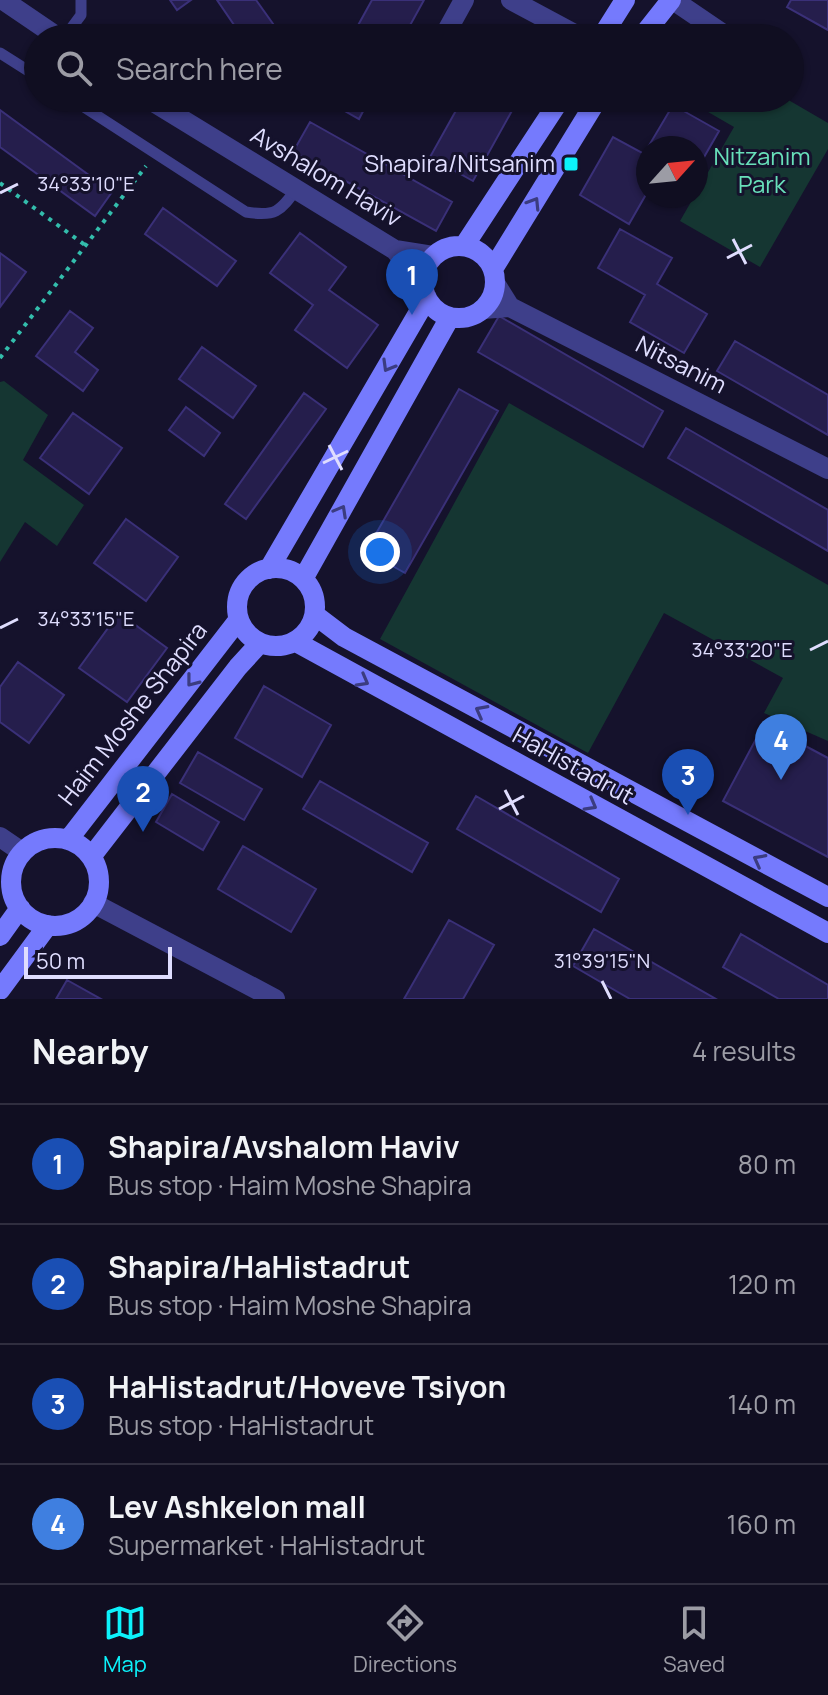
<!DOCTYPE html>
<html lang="en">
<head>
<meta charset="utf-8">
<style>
  body { margin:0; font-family:Manrope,sans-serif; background:#19172a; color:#f1f3f6 }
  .compass { position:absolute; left:636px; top:136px; width:72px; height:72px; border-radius:50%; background:#100e21; box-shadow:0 2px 6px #0004; rotate:63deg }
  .scale { position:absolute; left:24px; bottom:20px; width:148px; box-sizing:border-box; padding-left:8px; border:4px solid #dfddfe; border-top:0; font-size:22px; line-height:28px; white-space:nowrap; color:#dfddfe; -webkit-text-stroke:6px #15122c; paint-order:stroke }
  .you { position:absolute; left:380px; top:552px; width:28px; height:28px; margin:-20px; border:6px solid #fff; border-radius:50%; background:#1a73e8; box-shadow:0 0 0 12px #1a73e833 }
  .badge { display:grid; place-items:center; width:52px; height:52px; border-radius:50%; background:#0cf2fb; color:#fff; font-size:26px; font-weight:700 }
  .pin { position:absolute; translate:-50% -66px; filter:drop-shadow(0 2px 4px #0008) }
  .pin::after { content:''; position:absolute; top:42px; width:28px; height:24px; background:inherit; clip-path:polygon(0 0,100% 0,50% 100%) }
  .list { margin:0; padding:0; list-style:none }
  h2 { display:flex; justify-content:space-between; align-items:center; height:104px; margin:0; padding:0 32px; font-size:34px }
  h2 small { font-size:26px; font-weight:400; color:#9c9ca5 }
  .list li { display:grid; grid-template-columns:52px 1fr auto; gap:24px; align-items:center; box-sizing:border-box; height:120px; padding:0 32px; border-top:2px solid #302e3f }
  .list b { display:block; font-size:30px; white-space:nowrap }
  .list p { margin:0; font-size:26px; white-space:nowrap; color:#9c9ca5 }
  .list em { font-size:26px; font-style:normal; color:#9c9ca5 }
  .icon { flex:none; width:44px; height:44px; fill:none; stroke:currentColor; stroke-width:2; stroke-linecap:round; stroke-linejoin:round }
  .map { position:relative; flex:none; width:828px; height:999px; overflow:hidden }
  .search { position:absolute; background:#100e21; box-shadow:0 2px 6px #0004; left:24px; right:24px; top:24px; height:88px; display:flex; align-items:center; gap:20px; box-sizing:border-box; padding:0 28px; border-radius:44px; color:#9c9ca5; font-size:30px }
  .sheet { height:584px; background:#100e21 }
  nav { display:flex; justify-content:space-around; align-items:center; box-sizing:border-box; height:112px; border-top:2px solid #302e3f; background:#100e21; font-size:22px; color:#9c9ca5 }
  nav a { display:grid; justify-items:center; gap:4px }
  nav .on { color:#0cf2fb }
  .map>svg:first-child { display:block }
  .green { fill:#153632 }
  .building { fill:#251e4c; stroke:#3a3078; stroke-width:2 }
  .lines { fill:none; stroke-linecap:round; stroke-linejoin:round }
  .path { stroke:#33bdac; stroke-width:4; stroke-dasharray:4 6; stroke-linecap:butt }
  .lane { stroke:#3e3f8a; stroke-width:11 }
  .street { stroke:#3e3f8a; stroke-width:20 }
  .secondary { stroke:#757afd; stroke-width:20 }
  .oneway { stroke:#3b3c80 }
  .ticks { fill:none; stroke:#dfddfe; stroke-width:3 }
  .poi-dot { fill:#0cf2fb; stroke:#15122c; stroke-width:3 }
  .labels { text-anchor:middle; stroke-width:6; stroke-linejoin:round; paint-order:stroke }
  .park-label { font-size:24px; fill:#68e0ba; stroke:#15122c }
  .poi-label { font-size:24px; fill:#dfddfe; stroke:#15122c; text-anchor:end }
  .street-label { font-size:24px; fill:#dfddfe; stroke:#15122c }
  .ticks-label { font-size:20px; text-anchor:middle; fill:#dfddfe; stroke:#15122c; stroke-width:6; stroke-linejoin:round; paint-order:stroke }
</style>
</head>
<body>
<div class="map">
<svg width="828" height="999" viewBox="0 0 828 999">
  <rect width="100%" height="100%" fill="#15122c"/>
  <!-- green -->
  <path class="green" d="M 684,98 L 785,98 L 828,123 L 828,149 L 760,267 L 680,221 L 734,127 Z
    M 4,381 L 48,415 L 23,460 L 84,505 L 57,546 L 25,522 L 0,562 L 0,382 Z
    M 509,403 L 828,585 L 828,741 L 764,713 L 783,678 L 664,613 L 588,753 L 380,639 Z"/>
  <!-- building -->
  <path class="building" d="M 170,0 L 191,0 L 177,10 Z
    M 217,0 L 256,0 L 276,28 L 262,38 L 243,38 Z
    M 372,0 L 424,0 L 403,38 L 351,38 Z
    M 791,0 L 828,0 L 828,30 L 787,7 Z
    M 322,98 L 370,98 L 359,119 Z
    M 463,98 L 519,98 L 473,181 L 430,157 Z
    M 673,105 L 719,131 L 696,171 L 696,148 L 648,148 L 648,191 L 629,224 L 580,195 L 613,137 L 644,154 Z
    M 0,110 L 112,192 L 95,216 L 0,147 Z
    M 310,122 L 452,202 L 436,231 L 293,152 Z
    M 163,208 L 236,261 L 217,286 L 145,234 Z
    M 620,229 L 672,258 L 657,284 L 707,314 L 684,353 L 630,322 L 645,295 L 598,268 Z
    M 300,233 L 346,267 L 329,290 L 378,325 L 347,368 L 295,330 L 313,305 L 270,273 Z
    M 0,253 L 26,272 L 0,307 Z
    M 70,311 L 93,328 L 75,352 L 98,370 L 83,391 L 36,356 Z
    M 499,316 L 663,411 L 643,447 L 478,352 Z
    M 735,341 L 828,395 L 828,435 L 717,371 Z
    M 202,347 L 256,386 L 233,418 L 179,379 Z
    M 459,389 L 498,411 L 405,573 L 366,551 Z
    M 304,393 L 326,409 L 246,519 L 225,504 Z
    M 186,407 L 220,433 L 204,456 L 169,430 Z
    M 73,413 L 122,448 L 89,494 L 40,458 Z
    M 686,428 L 828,510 L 828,551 L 668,458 Z
    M 126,519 L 178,557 L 146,601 L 94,563 Z
    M 119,613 L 167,648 L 127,702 L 79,668 Z
    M 18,662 L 64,695 L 29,743 L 0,722 L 0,687 Z
    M 264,686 L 331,725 L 302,777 L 235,738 Z
    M 764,724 L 828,758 L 828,857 L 723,801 Z
    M 198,752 L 262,789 L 244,820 L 180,783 Z
    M 320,781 L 428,843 L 412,872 L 303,809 Z
    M 172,794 L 219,822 L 203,850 L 156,822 Z
    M 476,796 L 619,879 L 601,912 L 457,829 Z
    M 243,846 L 316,889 L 291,932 L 218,889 Z
    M 449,920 L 494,945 L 463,999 L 404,999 Z
    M 594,929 L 716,999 L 630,999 L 573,966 Z
    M 741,934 L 828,985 L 828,999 L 779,999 L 723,967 Z
    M 67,980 L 101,999 L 56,999 Z"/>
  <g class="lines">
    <!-- path -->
    <path class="path" d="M 0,183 L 85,245
      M 0,358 L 146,166"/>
    <!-- lane -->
    <path class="lane" d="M 64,38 L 81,15 L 81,0
      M 0,53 L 38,77
      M 70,98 L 246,212 C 275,217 280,212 297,188"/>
    <!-- street -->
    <path class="street" d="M 3,0 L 59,38
      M 511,0 L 582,38
      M 673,0 L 729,38
      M 443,38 L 464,0
      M 147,98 L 395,250 L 433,256
      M 395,250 L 423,283
      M 495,283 L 510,307 L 828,469
      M 483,309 L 510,307
      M 0,837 L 22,852
      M 93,903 L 275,999"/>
    <!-- secondary -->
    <path class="secondary" d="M 601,38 L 625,0
      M 641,38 L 671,0
      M 464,246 L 561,98
      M423 282a36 36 0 1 1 72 0a36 36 0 1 1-72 0Z
      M 493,269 L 598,98
      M237 607a39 39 0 1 1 78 0a39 39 0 1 1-78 0Z
      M 269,569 L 427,298
      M 303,579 L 450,317
      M 315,615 L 344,637 L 828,897
      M 296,642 L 828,933
      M11 882a44 44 0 1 1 88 0a44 44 0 1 1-88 0Z
      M 68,840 L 239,619
      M 91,857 L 238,667 L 260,643
      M 0,936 L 20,908
      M 0,990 L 48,925"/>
  </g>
  <!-- one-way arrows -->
  <defs><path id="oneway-chevron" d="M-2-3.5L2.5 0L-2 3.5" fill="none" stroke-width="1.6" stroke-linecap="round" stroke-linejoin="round" transform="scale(2)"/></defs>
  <g class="oneway">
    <use href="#oneway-chevron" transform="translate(534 203) rotate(-58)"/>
    <use href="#oneway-chevron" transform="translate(388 366) rotate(120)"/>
    <use href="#oneway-chevron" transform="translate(341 511) rotate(-61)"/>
    <use href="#oneway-chevron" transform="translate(192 681) rotate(128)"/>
    <use href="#oneway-chevron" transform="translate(363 681) rotate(29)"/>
    <use href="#oneway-chevron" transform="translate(481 711) rotate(-152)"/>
    <use href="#oneway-chevron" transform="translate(591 805) rotate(29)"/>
    <use href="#oneway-chevron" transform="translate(759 860) rotate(-152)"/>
  </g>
  <!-- ticks -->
  <path class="ticks" d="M 0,193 L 18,184M 733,239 L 746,264M 727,258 L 752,245M 329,445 L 342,470M 323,463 L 348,451M 0,628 L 18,619M 810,650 L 828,641M 505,790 L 518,815M 499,809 L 524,796M 602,981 L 611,999"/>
  <!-- markers -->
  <rect class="poi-dot" x="563" y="156" width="16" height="16" rx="4"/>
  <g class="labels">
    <!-- park labels -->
    <g class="park-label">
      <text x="762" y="165">Nitzanim<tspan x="762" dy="28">Park</tspan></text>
    </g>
    <!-- poi labels -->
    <g class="poi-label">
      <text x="555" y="172">Shapira/Nitsanim</text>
    </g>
    <!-- street labels -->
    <g class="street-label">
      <text transform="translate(326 177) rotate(31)" y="8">Avshalom Haviv</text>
      <text transform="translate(681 365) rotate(27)" y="8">Nitsanim</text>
      <text transform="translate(133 714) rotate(-52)" y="8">Haim Moshe Shapira</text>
      <text transform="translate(573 766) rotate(29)" y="8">HaHistadrut</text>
    </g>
  </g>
  <g class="ticks-label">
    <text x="86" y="191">34°33'10"E</text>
    <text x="86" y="626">34°33'15"E</text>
    <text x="742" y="657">34°33'20"E</text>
    <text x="602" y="968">31°39'15"N</text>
  </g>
</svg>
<svg class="compass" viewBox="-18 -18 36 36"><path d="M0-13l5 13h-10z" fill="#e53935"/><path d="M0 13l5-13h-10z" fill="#9c9ca5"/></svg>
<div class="scale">50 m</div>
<div class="you"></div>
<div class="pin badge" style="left:412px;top:315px;background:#1a4fb4">1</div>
<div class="pin badge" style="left:143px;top:832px;background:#1a4fb4">2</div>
<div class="pin badge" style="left:688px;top:815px;background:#1a4fb4">3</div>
<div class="pin badge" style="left:781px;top:780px;background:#3f7fe0">4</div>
<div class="search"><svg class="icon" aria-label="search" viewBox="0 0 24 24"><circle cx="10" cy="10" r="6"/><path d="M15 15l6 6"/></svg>Search here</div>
</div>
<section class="sheet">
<h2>Nearby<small>4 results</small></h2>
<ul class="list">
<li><span class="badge" style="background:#1a4fb4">1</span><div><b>Shapira/Avshalom Haviv</b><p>Bus stop · Haim Moshe Shapira</p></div><em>80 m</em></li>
<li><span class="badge" style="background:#1a4fb4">2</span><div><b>Shapira/HaHistadrut</b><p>Bus stop · Haim Moshe Shapira</p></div><em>120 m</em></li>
<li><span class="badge" style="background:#1a4fb4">3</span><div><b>HaHistadrut/Hoveve Tsiyon</b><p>Bus stop · HaHistadrut</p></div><em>140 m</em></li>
<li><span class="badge" style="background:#3f7fe0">4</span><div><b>Lev Ashkelon mall</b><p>Supermarket · HaHistadrut</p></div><em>160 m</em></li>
</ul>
</section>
<nav>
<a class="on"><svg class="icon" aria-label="map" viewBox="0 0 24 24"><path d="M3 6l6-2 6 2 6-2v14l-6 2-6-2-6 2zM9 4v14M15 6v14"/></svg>Map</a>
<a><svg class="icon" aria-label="directions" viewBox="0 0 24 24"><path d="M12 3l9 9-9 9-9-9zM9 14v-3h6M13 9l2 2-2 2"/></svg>Directions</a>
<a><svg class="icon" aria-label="saved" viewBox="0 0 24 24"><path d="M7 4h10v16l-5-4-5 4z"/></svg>Saved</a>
</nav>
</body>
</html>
